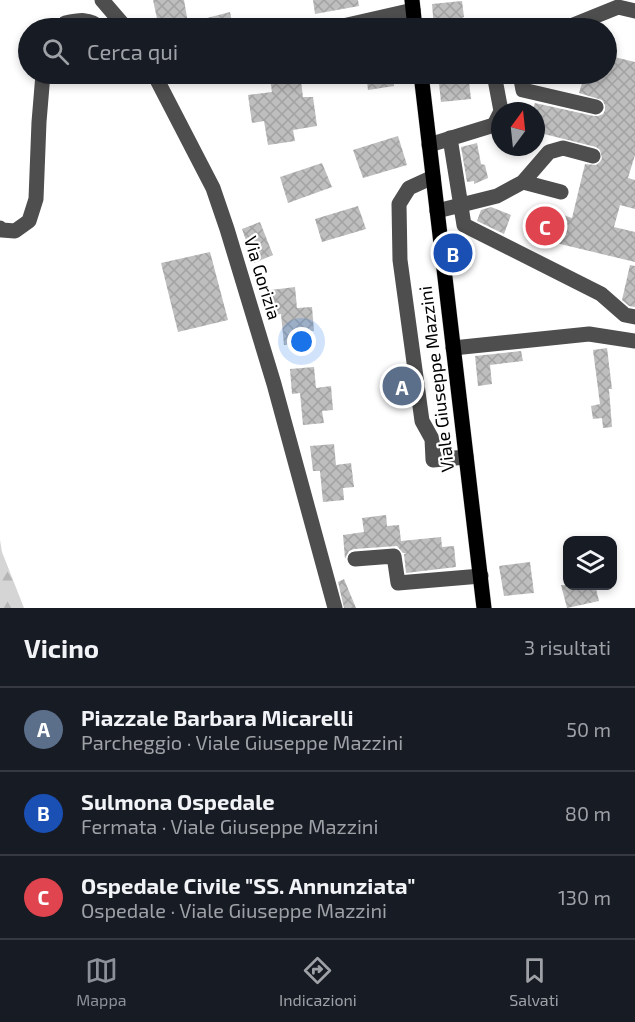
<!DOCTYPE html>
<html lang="it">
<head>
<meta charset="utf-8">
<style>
  body { margin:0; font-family:"Exo 2",sans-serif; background:#242831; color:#f1f3f6 }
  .controls { position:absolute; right:18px; bottom:18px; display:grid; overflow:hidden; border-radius:12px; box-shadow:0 3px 9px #0003 }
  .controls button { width:54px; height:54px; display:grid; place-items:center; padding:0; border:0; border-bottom:2px solid #363941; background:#171b24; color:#f1f3f6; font:30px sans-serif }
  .compass { position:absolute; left:491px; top:102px; width:54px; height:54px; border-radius:50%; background:#171b24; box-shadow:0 3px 9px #0003; rotate:15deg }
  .you { position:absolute; left:302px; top:342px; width:21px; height:21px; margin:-15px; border:4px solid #fff; border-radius:50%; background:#1a73e8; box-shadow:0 0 0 9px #1a73e833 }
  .badge { display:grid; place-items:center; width:39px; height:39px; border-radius:50%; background:#8c9099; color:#fff; font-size:20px; font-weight:700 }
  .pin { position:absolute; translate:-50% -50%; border:3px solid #fff; box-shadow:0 2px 6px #0006 }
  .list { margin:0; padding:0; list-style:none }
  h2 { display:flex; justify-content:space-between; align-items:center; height:78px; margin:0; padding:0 24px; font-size:26px }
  h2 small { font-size:20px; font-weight:400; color:#9ea1a6 }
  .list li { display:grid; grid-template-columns:39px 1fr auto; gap:18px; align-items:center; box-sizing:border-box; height:84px; padding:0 24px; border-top:2px solid #363941 }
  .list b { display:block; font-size:22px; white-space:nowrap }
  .list p { margin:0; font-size:20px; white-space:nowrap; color:#9ea1a6 }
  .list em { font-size:20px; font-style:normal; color:#9ea1a6 }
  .icon { flex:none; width:33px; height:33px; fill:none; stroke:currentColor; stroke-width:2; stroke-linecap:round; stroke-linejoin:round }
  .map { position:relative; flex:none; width:635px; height:608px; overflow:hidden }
  .search { position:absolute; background:#171b24; box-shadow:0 3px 9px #0003; left:18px; right:18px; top:18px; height:66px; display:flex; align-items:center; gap:15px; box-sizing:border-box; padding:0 21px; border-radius:33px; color:#9ea1a6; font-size:22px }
  .sheet { height:330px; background:#171b24 }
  nav { display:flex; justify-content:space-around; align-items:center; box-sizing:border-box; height:84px; border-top:2px solid #363941; background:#171b24; font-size:16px; color:#9ea1a6 }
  nav a { display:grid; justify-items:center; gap:3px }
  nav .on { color:#8c9099 }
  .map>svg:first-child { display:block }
  .forest { fill:url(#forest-firs) }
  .building { fill:url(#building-cross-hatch) }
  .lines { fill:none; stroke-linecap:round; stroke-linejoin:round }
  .major-casing { stroke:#dbdbdb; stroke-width:16 }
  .minor { stroke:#4e4e4e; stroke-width:15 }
  .major { stroke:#000; stroke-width:15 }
  .labels { text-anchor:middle; stroke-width:4.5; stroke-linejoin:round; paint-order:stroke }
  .street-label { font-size:18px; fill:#000; stroke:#fff }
</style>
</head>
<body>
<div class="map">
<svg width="635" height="608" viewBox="0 0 635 608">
  <defs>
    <pattern id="forest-firs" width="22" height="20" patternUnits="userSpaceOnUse" patternTransform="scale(1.5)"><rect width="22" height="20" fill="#d5d5d5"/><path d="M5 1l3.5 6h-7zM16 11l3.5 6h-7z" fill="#b5b5b5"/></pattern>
    <pattern id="building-cross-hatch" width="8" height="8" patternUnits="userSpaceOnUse" patternTransform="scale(1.5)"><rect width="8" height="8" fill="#bebebe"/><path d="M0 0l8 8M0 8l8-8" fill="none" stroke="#a2a2a2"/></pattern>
  </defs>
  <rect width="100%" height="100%" fill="#fff"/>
  <!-- forest -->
  <path class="forest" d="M 0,540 L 2,552 L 24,608 L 0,608 Z"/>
  <!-- building -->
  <path class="building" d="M 153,0 L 184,0 L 188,23 L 230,12 L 233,28 L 159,28 Z
    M 313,0 L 358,0 L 359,6 L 315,14 Z
    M 462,1 L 464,17 L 457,20 L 458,28 L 434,28 L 432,4 Z
    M 606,55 L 635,62 L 635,155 L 628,178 L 635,180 L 635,209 L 620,205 L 614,227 L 635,232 L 635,262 L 531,237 L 539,207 L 572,218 L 585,164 L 596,165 L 600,162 L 602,158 L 600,150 L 596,147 L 536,132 L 536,111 L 532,111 L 535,103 L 594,116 L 598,116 L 603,114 L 605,110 L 605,105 L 602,100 L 579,93 L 585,74 L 606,74 Z
    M 300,74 L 303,97 L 313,97 L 317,126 L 293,130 L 295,141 L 268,145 L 264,121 L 252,123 L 248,95 L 272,92 L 270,79 Z
    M 366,74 L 392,74 L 394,86 L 368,90 Z
    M 438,74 L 468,74 L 471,99 L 441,102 Z
    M 398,136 L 407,165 L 363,178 L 353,150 Z
    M 477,143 L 481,164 L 485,165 L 488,178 L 474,184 L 474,181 L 467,182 L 461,147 Z
    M 322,163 L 332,187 L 288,203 L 280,177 Z
    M 358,206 L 366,229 L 322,242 L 315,219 Z
    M 491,207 L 511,215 L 504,234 L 477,221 L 481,210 Z
    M 260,222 L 273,255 L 254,263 L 242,229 Z
    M 210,252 L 228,320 L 178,332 L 161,263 Z
    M 630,265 L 635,266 L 635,307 L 629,306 L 622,300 Z
    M 295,287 L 297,308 L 312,307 L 314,331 L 303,332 L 305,343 L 284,345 L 281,314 L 273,315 L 271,290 Z
    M 607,348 L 612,389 L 609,389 L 612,427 L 603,428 L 602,418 L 593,419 L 591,406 L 600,404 L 593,350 Z
    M 521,351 L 523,361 L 490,365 L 492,384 L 478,386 L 475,356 Z
    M 314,367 L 316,388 L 331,386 L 333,410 L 322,411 L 324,423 L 303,425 L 300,393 L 292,394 L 290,369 Z
    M 334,444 L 336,465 L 351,463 L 354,487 L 343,488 L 344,500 L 323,502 L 320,471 L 313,471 L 310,446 Z
    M 386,515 L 387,526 L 399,525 L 401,541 L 441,537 L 442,547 L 454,546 L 456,567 L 406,573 L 404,554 L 407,553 L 403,553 L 397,546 L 354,549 L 349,551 L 345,559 L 343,535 L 364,532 L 362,518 Z
    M 530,562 L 534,593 L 504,596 L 499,566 Z
    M 344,579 L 356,608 L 344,608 L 338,582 Z
    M 561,585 L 595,585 L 599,601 L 567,608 Z"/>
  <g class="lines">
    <!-- major casing -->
    <g class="major-casing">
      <path id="major" d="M 412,0 L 415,28
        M 421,74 L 484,608"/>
    </g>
    <!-- minor -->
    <path class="minor" d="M 102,0 L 126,28
      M 62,28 L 65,23 C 79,20 90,18 100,28
      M 334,28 L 413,10
      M 566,28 L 618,7 L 635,11
      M 154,74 L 213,188 L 227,229 L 274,384 L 335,608
      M 494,74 L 501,111
      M 520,74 L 523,90 L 596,107
      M 450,138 L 464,225 L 601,294 L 625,315 L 635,317
      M 429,145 L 494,125 L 500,113
      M 433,177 L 409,188 L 399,204 L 400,260 L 422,421 L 432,439 L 433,460 L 466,457
      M 523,182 L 561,192
      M 437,211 L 497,196 L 523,182 L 549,152 L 563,148 L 593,156
      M 0,228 L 2,230 L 15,231 L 29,221 L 36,199 L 39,122 L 43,74
      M 453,348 L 589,334 L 635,341
      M 355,559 L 394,556 L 398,583 L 481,576"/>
    <!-- major -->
    <use href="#major" class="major"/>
  </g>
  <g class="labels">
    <!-- street labels -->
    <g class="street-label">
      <text transform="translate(262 278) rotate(73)" y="6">Via Gorizia</text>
      <text transform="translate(437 379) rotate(-97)" y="6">Viale Giuseppe Mazzini</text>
    </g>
  </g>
</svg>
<div class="controls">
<button><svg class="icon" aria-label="layers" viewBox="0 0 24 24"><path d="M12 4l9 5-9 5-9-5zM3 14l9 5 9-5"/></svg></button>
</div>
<svg class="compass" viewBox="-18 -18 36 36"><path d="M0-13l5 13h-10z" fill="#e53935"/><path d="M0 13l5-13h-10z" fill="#9ea1a6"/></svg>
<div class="you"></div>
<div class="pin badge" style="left:402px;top:386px;background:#5c6f8a">A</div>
<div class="pin badge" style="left:453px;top:253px;background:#1a4fb4">B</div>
<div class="pin badge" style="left:545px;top:226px;background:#e0444e">C</div>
<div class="search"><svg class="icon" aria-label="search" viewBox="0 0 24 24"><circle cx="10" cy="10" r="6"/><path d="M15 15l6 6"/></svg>Cerca qui</div>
</div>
<section class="sheet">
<h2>Vicino<small>3 risultati</small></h2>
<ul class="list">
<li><span class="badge" style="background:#5c6f8a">A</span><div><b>Piazzale Barbara Micarelli</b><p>Parcheggio · Viale Giuseppe Mazzini</p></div><em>50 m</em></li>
<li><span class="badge" style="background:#1a4fb4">B</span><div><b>Sulmona Ospedale</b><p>Fermata · Viale Giuseppe Mazzini</p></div><em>80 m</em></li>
<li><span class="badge" style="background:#e0444e">C</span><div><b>Ospedale Civile &quot;SS. Annunziata&quot;</b><p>Ospedale · Viale Giuseppe Mazzini</p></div><em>130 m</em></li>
</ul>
</section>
<nav>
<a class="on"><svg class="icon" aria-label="map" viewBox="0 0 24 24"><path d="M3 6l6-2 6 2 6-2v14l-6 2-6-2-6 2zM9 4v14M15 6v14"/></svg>Mappa</a>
<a><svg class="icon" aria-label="directions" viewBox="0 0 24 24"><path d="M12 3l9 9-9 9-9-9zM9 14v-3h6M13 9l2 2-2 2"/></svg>Indicazioni</a>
<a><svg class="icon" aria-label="saved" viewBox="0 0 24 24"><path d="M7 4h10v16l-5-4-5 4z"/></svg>Salvati</a>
</nav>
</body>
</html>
